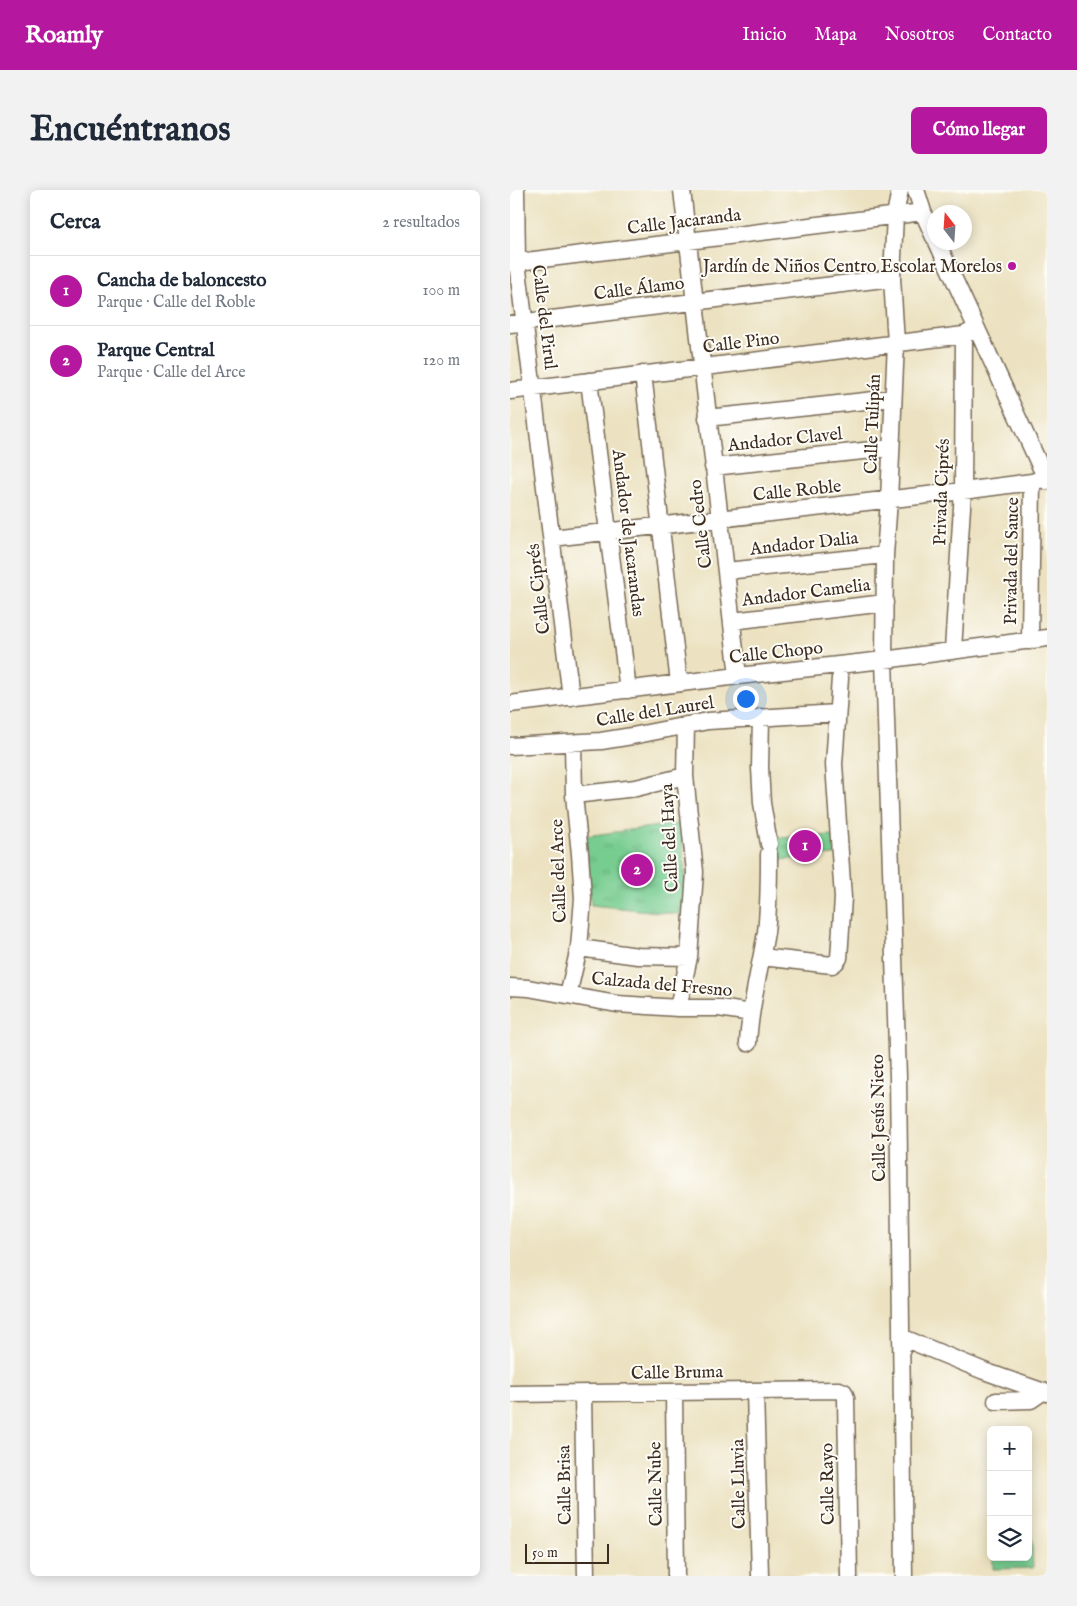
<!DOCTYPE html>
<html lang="es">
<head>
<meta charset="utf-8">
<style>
  body { margin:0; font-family:"IM FELL English",serif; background:#f2f2f3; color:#1f2937 }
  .controls { position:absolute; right:15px; bottom:15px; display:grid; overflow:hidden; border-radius:8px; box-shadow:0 2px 12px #0003 }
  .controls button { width:45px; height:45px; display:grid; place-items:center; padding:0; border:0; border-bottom:1px solid #e0e1e3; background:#fff; color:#1f2937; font:25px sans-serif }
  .compass { position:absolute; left:417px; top:15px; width:45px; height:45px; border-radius:50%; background:#fff; box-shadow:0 2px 12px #0003; rotate:343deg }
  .scale { position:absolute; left:15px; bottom:12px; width:84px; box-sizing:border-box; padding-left:5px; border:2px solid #3b2a1e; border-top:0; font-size:14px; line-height:18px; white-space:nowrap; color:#3b2a1e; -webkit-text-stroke:4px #fdfcf7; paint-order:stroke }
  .you { position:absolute; left:235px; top:508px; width:18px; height:18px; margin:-12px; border:4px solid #fff; border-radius:50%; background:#1a73e8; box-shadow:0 0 0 8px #1a73e833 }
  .badge { display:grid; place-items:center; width:32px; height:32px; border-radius:50%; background:#b5179e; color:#fff; font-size:16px; font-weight:700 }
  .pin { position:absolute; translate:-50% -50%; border:2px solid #fff; box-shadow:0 1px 5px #0006 }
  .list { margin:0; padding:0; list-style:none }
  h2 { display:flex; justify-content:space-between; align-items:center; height:65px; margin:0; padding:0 20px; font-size:21px }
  h2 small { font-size:16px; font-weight:400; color:#747a83 }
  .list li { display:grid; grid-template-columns:32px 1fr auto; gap:15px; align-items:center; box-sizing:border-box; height:70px; padding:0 20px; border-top:1px solid #e0e1e3 }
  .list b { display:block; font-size:19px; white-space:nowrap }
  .list p { margin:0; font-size:16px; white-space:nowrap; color:#747a83 }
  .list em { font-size:16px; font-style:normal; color:#747a83 }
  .icon { flex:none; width:28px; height:28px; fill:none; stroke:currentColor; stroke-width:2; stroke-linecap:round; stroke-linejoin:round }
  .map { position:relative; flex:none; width:537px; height:1386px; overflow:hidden; border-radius:8px }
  header { display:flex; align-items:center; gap:30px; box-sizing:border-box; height:70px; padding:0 25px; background:#b5179e; color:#fff }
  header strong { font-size:24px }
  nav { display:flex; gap:28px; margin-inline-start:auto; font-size:18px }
  .intro { display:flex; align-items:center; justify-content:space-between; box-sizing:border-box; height:120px; padding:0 30px }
  h1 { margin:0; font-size:35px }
  .button { padding:12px 22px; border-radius:8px; background:#b5179e; color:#fff; font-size:18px; font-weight:700 }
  main { display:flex; gap:30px; padding:0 30px }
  aside { flex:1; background:#fff; border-radius:8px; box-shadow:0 2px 12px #0003 }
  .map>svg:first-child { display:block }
  .park { fill:url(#park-tufts); stroke:#597b57 }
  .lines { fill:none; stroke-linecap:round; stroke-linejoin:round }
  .minor-casing { stroke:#796a57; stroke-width:19 }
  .minor { stroke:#fff; stroke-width:16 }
  .poi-dot { fill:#b5179e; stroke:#fdfcf7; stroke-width:2 }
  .labels { text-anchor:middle; stroke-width:4; stroke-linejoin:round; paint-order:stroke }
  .street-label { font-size:18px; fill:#3b2a1e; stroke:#fdfcf7 }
  .poi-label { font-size:18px; fill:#3b2a1e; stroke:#fdfcf7; text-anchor:end }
</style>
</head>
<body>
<header>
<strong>Roamly</strong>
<nav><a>Inicio</a><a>Mapa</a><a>Nosotros</a><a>Contacto</a></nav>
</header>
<div class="intro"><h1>Encuéntranos</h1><a class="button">Cómo llegar</a></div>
<main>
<aside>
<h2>Cerca<small>2 resultados</small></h2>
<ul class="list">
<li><span class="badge">1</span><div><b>Cancha de baloncesto</b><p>Parque · Calle del Roble</p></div><em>100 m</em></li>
<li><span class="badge">2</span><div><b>Parque Central</b><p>Parque · Calle del Arce</p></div><em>120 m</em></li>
</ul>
</aside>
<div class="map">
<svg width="537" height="1386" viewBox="0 0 537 1386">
  <defs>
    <pattern id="park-tufts" width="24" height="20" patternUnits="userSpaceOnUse" patternTransform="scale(1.25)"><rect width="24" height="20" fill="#77cc90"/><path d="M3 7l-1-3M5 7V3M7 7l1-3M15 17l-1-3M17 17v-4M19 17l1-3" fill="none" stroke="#68af7c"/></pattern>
  </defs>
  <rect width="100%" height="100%" fill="#fdfcf7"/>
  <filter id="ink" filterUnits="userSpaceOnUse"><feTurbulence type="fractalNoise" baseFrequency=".02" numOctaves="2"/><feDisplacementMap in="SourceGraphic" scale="10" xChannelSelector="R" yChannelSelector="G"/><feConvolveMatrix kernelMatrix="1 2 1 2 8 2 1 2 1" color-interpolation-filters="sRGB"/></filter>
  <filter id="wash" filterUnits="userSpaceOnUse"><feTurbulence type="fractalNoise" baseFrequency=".0096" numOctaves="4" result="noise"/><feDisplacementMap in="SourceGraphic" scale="20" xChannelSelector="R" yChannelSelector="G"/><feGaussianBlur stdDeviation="1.12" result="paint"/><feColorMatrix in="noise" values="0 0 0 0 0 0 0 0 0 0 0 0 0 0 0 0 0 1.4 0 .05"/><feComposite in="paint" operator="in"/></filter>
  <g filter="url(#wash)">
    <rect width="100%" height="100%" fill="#ece2c1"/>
    <!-- park -->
    <path class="park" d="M 171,633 L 178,725 L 81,715 L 76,646 Z
      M 323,645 L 325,665 L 268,670 L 266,648 Z
      M 518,1333 L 521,1333 L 523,1378 L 483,1379 L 483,1367 L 518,1367 Z"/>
  </g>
  <g filter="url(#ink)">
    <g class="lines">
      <!-- minor casing -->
      <g class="minor-casing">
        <path id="minor" d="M 6,0 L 7,72 L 61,507
          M 172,0 L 228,486
          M 390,0 L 385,25 L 382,88 L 386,153 L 379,310 L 375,365 L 374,470 L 388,887 L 394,1386
          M 406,0 L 413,22 L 424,47
          M 427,52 L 537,291
          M 0,73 L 413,22
          M 0,134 L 382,88
          M 133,184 L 169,493
          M 79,191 L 118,500
          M 0,201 L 454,145 L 466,139
          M 197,228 L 383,208
          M 203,277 L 381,258
          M 42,348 L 453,301 L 522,292 L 536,288
          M 216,381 L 375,365
          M 222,431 L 375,413
          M 520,451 L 522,292
          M 443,460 L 453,301 L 454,145
          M 0,514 L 228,486 L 374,470 L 537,448
          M 251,527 L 250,578 L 252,613 L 259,654
          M 0,556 L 91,551 L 122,546 L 198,531 L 327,523
          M 64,605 L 126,598 L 175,586
          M 69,758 L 128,766 L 179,767
          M 252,767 L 322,775 L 326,772 L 329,768 L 333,708 L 324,574 L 330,488
          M 0,797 L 18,798 L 107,814 L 168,818 L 209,818 L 241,823
          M 58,805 L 69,758 L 73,708 L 70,664 L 64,605 L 63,553
          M 168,818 L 179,767 L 185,682 L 175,586 L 176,535
          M 238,853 C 240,816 250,779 256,742 C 259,716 259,690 259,664
          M 391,1147 L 474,1181 L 537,1203
          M 245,1201 L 250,1386
          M 164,1202 L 166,1386
          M 0,1204 L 329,1200 L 334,1202 L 336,1208 L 339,1386
          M 73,1204 L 76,1386
          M 486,1211 L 521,1210 L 534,1201"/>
      </g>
      <!-- minor -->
      <use href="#minor" class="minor"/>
    </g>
  </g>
  <!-- markers -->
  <circle class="poi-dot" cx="502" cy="76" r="5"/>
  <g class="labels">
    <!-- street labels -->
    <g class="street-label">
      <text transform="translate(174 31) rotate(-7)" y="6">Calle Jacaranda</text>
      <text transform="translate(129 98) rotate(-7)" y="6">Calle Álamo</text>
      <text transform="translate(35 127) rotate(83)" y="6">Calle del Pirul</text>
      <text transform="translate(231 152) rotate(-7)" y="6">Calle Pino</text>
      <text transform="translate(362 234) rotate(-88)" y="6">Calle Tulipán</text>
      <text transform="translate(275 249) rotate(-6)" y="6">Andador Clavel</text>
      <text transform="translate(287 300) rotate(-6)" y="6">Calle Roble</text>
      <text transform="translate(431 302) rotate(-88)" y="6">Privada Ciprés</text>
      <text transform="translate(190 334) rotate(-97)" y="6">Calle Cedro</text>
      <text transform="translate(119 343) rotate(83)" y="6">Andador de Jacarandas</text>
      <text transform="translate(294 353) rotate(-6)" y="6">Andador Dalia</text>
      <text transform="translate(501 371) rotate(-89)" y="6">Privada del Sauce</text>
      <text transform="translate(28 399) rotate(-97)" y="6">Calle Ciprés</text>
      <text transform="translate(296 402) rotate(-7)" y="6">Andador Camelia</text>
      <text transform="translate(266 462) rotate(-6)" y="6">Calle Chopo</text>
      <text transform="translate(145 521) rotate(-9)" y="6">Calle del Laurel</text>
      <text transform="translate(159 648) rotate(-93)" y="6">Calle del Haya</text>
      <text transform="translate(48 681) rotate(-92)" y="6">Calle del Arce</text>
      <text transform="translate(152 794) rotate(5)" y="6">Calzada del Fresno</text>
      <text transform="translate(368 928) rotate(-91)" y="6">Calle Jesús Nieto</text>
      <text transform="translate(167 1182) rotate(-1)" y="6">Calle Bruma</text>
      <text transform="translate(145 1294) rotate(-91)" y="6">Calle Nube</text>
      <text transform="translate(228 1294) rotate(-91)" y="6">Calle Lluvia</text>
      <text transform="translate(317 1294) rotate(-91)" y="6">Calle Rayo</text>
      <text transform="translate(54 1295) rotate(-91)" y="6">Calle Brisa</text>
    </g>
    <!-- poi labels -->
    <g class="poi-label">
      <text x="492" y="82">Jardín de Niños Centro Escolar Morelos</text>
    </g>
  </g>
</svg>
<div class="controls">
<button>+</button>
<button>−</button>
<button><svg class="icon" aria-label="layers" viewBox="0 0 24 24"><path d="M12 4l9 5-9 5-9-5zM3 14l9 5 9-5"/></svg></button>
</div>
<svg class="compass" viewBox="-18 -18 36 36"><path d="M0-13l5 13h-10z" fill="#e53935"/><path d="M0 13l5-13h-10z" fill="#747a83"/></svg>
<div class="scale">50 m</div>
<div class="you"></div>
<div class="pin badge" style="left:295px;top:656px">1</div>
<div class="pin badge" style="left:127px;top:680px">2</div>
</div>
</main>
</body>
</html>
